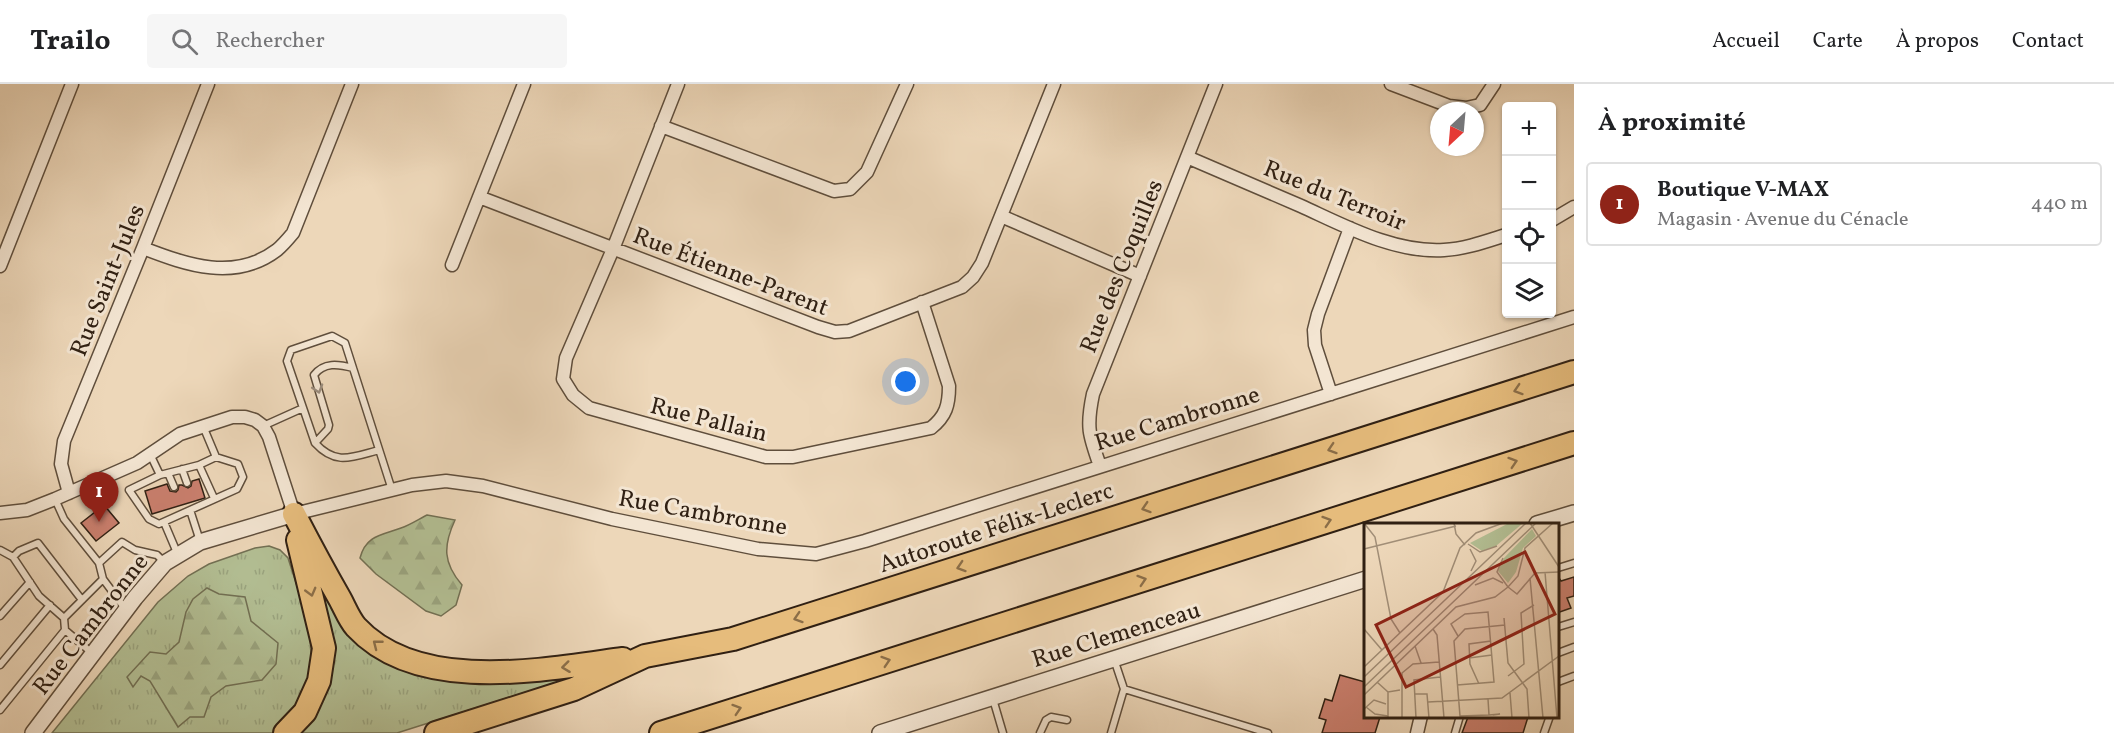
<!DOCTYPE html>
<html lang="fr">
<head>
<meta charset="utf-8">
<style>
  body { margin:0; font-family:Vollkorn,serif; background:#f6f6f6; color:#202124 }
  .controls { position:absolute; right:18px; top:18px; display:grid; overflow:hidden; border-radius:6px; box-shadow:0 2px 4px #0004 }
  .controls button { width:54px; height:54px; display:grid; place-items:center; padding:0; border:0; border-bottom:2px solid #e0e0e0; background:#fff; color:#202124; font:30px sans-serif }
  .compass { position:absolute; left:1430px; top:18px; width:54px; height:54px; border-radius:50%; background:#fff; box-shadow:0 2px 4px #0004; rotate:206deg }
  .you { position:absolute; left:906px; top:298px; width:21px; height:21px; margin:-15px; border:4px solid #fff; border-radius:50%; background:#1a73e8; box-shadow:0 0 0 9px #1a73e833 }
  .badge { display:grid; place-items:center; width:39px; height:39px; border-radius:50%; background:#8f2418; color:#fff; font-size:20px; font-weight:700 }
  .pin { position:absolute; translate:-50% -50px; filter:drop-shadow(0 2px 3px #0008) }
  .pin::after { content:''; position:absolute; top:32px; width:21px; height:18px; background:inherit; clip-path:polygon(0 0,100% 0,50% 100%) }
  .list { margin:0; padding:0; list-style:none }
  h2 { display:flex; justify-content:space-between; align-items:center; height:78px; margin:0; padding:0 24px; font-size:26px }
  h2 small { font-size:20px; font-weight:400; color:#757577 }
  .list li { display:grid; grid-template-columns:39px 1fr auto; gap:18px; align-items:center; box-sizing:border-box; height:84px; margin:0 12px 12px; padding:0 12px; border:2px solid #e0e0e0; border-radius:6px }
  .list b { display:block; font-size:22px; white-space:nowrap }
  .list p { margin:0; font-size:20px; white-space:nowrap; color:#757577 }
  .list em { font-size:20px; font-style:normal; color:#757577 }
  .icon { flex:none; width:33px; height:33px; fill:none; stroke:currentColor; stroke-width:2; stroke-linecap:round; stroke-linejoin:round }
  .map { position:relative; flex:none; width:1574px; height:649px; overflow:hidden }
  header { display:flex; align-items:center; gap:36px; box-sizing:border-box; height:84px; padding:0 30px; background:#fff; border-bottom:2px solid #e0e0e0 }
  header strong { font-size:28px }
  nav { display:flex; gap:33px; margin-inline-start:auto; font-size:21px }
  .search { width:420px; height:54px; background:#f6f6f6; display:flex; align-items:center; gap:15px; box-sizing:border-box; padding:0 21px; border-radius:6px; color:#757577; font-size:22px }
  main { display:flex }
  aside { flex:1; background:#fff }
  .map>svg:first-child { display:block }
  .grass { fill:url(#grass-tufts); stroke:#727054; stroke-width:1.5 }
  .forest { fill:url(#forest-firs); stroke:#727054; stroke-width:1.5 }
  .building { fill:#ca7f6e; stroke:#302013; stroke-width:1.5 }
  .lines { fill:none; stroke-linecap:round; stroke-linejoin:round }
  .service-casing { stroke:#5f4e3c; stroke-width:9 }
  .minor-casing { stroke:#5f4e3c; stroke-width:15 }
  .tertiary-casing { stroke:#5f4e3c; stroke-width:18 }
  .motorway-casing { stroke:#302013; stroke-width:26 }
  .service { stroke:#f3e5d2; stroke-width:6 }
  .minor { stroke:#f3e5d2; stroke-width:12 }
  .tertiary { stroke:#f3e5d2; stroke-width:15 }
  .motorway { stroke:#e6bc7c; stroke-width:22 }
  .oneway { stroke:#9b8c7c }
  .oneway2 { stroke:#8b6e48 }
  .labels { text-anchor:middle; stroke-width:6; stroke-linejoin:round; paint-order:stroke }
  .street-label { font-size:24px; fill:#302013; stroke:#f3e5d2 }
  .inset-road { fill:none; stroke:#a18e77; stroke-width:1.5 }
  .view { fill:#8f2418; fill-opacity:0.15; stroke:#8f2418; stroke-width:3 }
  .inset-edge { fill:none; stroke:#302013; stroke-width:3 }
</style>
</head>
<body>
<header>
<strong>Trailo</strong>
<div class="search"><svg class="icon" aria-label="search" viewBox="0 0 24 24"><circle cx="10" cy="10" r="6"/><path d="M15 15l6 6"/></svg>Rechercher</div>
<nav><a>Accueil</a><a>Carte</a><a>À propos</a><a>Contact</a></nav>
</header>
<main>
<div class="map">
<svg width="1574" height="649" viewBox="0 0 1574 649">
  <defs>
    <pattern id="grass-tufts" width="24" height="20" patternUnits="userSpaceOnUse" patternTransform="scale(1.5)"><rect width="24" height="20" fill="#b3bf94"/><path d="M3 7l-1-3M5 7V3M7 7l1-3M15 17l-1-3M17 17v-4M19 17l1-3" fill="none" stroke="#9aa47f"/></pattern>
    <pattern id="forest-firs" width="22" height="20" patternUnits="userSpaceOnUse" patternTransform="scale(1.5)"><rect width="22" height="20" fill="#b3bf94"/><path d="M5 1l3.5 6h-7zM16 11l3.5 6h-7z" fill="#9aa47f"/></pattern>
  </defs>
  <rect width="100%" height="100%" fill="#edd7b9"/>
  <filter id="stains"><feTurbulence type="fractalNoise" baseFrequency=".00333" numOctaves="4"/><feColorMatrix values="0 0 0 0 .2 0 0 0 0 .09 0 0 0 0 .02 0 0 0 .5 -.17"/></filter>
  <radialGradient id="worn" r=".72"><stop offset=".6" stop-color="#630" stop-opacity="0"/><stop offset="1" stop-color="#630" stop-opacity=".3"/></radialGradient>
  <!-- grass -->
  <path class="grass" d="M 269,462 L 280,466 L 288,474 C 308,538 335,599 272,649 L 52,649 L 158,518 L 188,492 L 209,480 L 255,464 Z
    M 322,504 L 332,526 L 343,543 L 381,573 L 583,590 L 397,649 L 295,649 L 313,627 L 316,506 Z"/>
  <!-- forest -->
  <path class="forest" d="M 427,431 L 455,436 C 443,462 443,479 462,501 L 456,521 L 441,532 L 426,527 L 376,490 L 360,474 C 366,451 382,451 401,444 C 410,441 419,435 427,431 Z
    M 207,504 L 219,510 L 245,513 L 251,537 L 278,559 L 276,580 L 262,596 L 226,602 L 211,613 L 204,633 L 190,633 L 178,643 L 150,597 L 141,592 L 133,603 L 127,593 L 150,568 L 166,570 L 179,558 L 186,528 L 193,515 Z"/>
  <!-- building -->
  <path class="building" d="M 199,395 L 205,414 L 152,430 L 145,407 L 167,400 L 170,407 L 176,408 L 178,406 L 179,401 L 182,401 L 188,404 L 191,402 L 192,397 Z
    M 104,421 L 119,439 L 96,457 L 81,439 Z
    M 1557,491 L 1561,497 L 1574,493 L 1574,512 L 1567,514 L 1571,524 L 1557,529 Z
    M 1340,591 L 1365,598 L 1365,633 L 1380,633 L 1375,649 L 1322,649 L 1326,636 L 1319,634 L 1325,615 L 1332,617 Z
    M 1468,633 L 1528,633 L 1523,649 L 1462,649 Z"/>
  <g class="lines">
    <!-- service casing -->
    <g class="service-casing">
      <path id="service" d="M 263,342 L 303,324
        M 315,359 L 328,345 L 329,341 L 314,291 C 324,278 338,280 353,284
        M 379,366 C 352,373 336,382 315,359 L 287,277 L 291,266 L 332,252 L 345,259 L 392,406
        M 150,370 L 160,391 L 129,406 L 149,435 L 159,440 L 237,405 L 243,393 L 238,380 L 216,373 L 203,342
        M 199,381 L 214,414
        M 182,385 L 187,399
        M 168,389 L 174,403
        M 160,391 L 199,381 L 216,373
        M 82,404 L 92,419
        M 55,415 L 64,435 L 99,479 L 103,495
        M 190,426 L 200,457
        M 164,438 L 178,471
        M 0,466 L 13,473 L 39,512 L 64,534 L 103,495 L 126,526
        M 13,473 L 19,467 L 38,459 L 82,516
        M 99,479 L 122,458 L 135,466 L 157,471 L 165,479
        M 1558,484 L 1574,479
        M 0,532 L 30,498
        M 1558,543 L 1574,538
        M 65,546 L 92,569
        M 1558,569 L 1574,563
        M 0,581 L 50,521
        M 1558,598 L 1574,592
        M 1124,605 L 1268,649
        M 993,615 L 1003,649
        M 0,626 L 65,546 L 64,534
        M 1040,649 L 1046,636 L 1051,633 L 1067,636
        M 1111,649 L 1124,605 L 1114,575
        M 1455,649 L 1460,632
        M 1544,649 L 1550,632"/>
    </g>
    <!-- minor casing -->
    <g class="minor-casing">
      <path id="minor" d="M 678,0 L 613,165 L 566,274 L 563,295 L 573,311 L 589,324 L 766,373 L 793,373 L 931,344 C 946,332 949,321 949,302 L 922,218
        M 1391,0 L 1449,22 L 1466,24 L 1480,21 L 1494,0
        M 661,42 L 834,107 L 850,105 L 867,88 L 907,0
        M 1187,73 C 1225,89 1263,106 1301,122 C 1345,142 1394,169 1444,166 C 1465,165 1487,157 1506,151
        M 479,113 L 818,243 L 835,248 L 849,247 L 962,203 L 973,193 L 982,179 L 1054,0
        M 1001,132 L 1140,192
        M 1552,136 L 1574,123
        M 143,164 C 187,181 235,198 277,166 C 283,161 288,155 293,149 L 352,0
        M 452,181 L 524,0
        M 0,182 L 72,0
        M 1331,310 L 1315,261 L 1314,246 L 1318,230 L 1350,144
        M 1100,382 C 1089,351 1086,343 1093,310 L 1216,0
        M 69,409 L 61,380 L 64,357 L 143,164 L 208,0
        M 0,429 L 27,426 L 55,415 L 137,379 L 180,350 L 232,333 L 245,333 L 255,336 L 263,342 L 269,353 L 294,430 L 412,401 L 446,397 L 483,402 L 612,435 L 758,465 L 816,470 L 865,457 L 1574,233
        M 1417,649 L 1421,632"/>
    </g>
    <!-- tertiary casing -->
    <g class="tertiary-casing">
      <path id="tertiary" d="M 1537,440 L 1574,429
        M 33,649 L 135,514 L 165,479 L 200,458 L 294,430
        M 880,649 L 1366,495"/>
    </g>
    <!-- motorway casing -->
    <g class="motorway-casing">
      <path id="motorway" d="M 294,430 C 309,459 324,487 340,515 C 345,524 349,535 356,543 C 418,610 542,586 623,575
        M 285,649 L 305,628 L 319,597 L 324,564 L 298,456
        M 436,649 L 574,605 L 645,572 L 733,555 L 1574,288
        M 661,649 L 1574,359"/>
    </g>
    <!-- service -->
    <use href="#service" class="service"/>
    <!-- minor -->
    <use href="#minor" class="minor"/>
    <!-- tertiary -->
    <use href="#tertiary" class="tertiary"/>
    <!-- motorway -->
    <use href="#motorway" class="motorway"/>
  </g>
  <!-- one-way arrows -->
  <defs><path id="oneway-chevron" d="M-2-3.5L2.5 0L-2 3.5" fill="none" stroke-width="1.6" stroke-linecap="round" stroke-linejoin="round" transform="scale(1.5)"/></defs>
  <use class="oneway" href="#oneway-chevron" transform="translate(318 305) rotate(73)"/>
  <g class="oneway2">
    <use href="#oneway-chevron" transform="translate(1518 306) rotate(162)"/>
    <use href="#oneway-chevron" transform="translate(1332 365) rotate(162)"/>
    <use href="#oneway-chevron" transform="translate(1513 378) rotate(-18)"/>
    <use href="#oneway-chevron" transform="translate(1146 424) rotate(162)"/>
    <use href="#oneway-chevron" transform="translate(1327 437) rotate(-18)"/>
    <use href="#oneway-chevron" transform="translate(961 483) rotate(162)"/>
    <use href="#oneway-chevron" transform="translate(1142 496) rotate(-18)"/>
    <use href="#oneway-chevron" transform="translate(311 508) rotate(75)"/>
    <use href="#oneway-chevron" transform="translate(798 534) rotate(162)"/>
    <use href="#oneway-chevron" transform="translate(377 560) rotate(-142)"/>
    <use href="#oneway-chevron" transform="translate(886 577) rotate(-18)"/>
    <use href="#oneway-chevron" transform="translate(566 583) rotate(173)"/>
    <use href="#oneway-chevron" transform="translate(737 625) rotate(-18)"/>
  </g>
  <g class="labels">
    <!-- street labels -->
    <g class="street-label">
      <text transform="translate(1335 111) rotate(22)" y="8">Rue du Terroir</text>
      <text transform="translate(1121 182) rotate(-68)" y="8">Rue des Coquilles</text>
      <text transform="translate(731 187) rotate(21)" y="8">Rue Étienne-Parent</text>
      <text transform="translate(107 196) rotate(-68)" y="8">Rue Saint-Jules</text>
      <text transform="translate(1177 334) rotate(-17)" y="8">Rue Cambronne</text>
      <text transform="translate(709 335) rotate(14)" y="8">Rue Pallain</text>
      <text transform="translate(703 428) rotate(10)" y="8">Rue Cambronne</text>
      <text transform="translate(996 443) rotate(-18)" y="8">Autoroute Félix-Leclerc</text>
      <text transform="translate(90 540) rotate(-52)" y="8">Rue Cambronne</text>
      <text transform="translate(1116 550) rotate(-17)" y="8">Rue Clemenceau</text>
    </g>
  </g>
  <!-- overview -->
  <g transform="translate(1364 439)">
    <rect width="195" height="195" fill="#edd7b9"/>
    <path d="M 145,0 L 159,0 L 132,23 L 118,28 L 106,20 ZM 168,6 L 172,13 L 159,25 L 152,49 L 144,60 L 134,48 L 140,35 Z" fill="#b3bf94"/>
    <path class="inset-road" d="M 0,0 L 11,14 L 27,96 L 36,110M 90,0 L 92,11 L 101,22M 166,0 L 195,44M 104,21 L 116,29 L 133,23M 0,26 L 92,3M 106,26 L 112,38 L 107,48M 139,35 L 133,49 L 144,64M 181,49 L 193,195M 166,55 L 179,195M 111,62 L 129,55 L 139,60M 144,64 L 153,71 L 171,50 L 195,49M 140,95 L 144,140 L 163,166 L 165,195M 0,106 L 18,127M 69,106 L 73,112 L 80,195M 51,123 L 57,140M 105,135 L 128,132M 0,144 L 79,69 L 96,25 L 112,10 L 139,0M 144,153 L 160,141 L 157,90 L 170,82M 0,154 L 162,0M 13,159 L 24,169 L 36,167M 115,161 L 106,141 L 105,121 L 127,118M 93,162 L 130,159 L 124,89 L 101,91 L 87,101 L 94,113M 0,164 L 172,0M 24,169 L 24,195M 146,170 L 148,195M 50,171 L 63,171 L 65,195M 0,172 L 92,84 L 131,74 L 144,64 L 154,53 L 161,25 L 189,0M 124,176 L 125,192 L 96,193 L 90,118 L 101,106 L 141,102M 64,179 L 138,175 L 195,133M 2,184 L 11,191 L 24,193M 0,186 L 10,177 L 22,181M 125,192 L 136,191 L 129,192M 38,195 L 38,150 L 49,141 L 75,139M 52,195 L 50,157 L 76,154"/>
    <path class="view" d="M 161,29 L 191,91 L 42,164 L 12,102 Z"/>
    <rect width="195" height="195" class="inset-edge"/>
  </g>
  <rect width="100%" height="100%" filter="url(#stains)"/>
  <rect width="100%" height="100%" fill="url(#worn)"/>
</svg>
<div class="controls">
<button>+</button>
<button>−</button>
<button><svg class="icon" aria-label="locate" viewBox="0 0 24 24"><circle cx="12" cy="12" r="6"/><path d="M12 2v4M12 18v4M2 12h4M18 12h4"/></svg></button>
<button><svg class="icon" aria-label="layers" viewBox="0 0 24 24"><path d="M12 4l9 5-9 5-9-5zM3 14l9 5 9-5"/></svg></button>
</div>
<svg class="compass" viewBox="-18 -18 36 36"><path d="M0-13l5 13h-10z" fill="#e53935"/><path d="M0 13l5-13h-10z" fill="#757577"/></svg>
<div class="you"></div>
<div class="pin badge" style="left:99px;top:438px">1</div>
</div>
<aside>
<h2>À proximité<small></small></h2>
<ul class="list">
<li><span class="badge">1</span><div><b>Boutique V-MAX</b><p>Magasin · Avenue du Cénacle</p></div><em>440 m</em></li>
</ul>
</aside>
</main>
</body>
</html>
